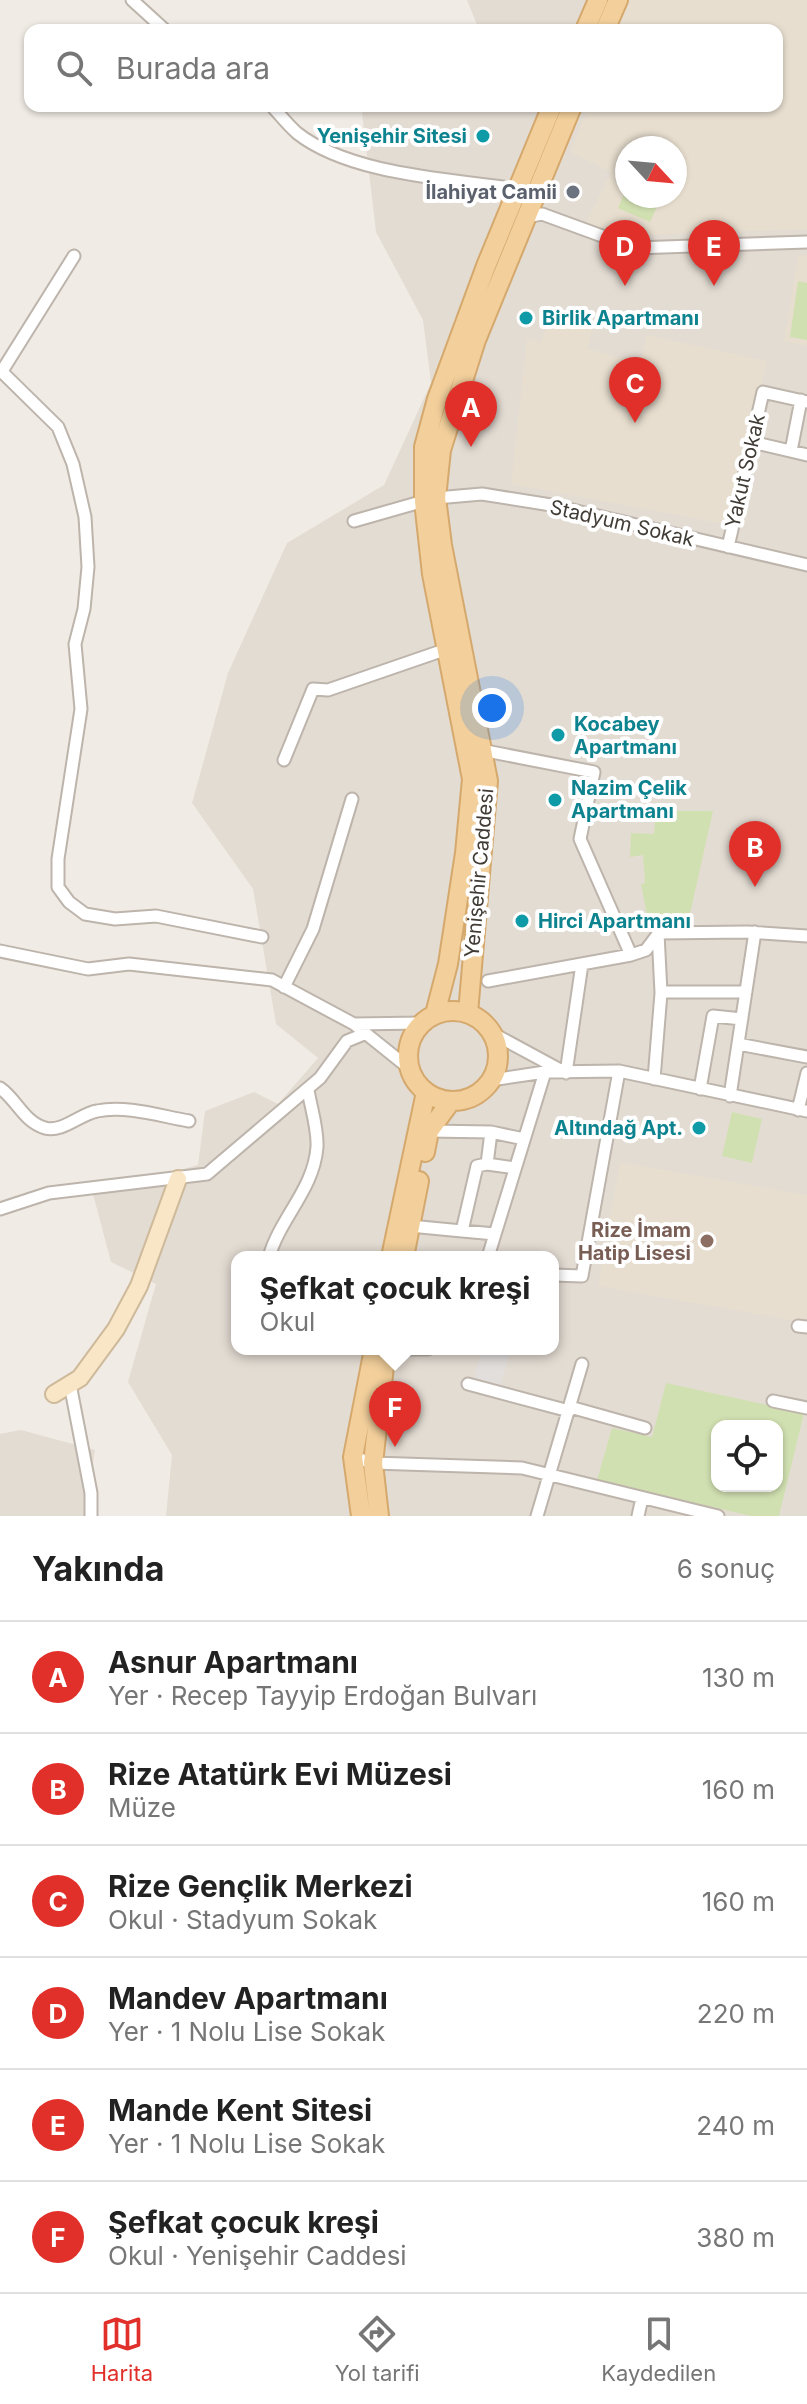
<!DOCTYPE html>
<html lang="tr">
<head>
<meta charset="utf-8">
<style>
  body { margin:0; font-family:Inter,sans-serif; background:#f2f2f2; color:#222 }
  .controls { position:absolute; right:24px; bottom:24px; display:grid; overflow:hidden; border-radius:16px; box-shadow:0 2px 6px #0004 }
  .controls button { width:72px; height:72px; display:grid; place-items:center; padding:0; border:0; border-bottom:2px solid #e0e0e0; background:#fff; color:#222; font:40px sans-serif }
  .compass { position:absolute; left:615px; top:136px; width:72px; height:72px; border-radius:50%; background:#fff; box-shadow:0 2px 6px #0004; rotate:116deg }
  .you { position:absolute; left:492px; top:708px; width:28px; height:28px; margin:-20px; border:6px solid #fff; border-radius:50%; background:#1a73e8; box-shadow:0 0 0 12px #1a73e833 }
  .badge { display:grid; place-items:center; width:52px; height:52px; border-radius:50%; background:#e12f2a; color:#fff; font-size:26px; font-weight:700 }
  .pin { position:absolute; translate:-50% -66px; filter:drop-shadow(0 2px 4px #0008) }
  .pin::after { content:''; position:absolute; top:42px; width:28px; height:24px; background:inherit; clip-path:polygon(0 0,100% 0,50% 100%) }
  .popup { position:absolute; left:231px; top:1251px; width:328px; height:104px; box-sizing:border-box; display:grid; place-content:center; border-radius:16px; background:#fff; filter:drop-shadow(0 2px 6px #0005); font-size:26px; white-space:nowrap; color:#767676 }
  .popup b { font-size:30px; color:#222 }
  .popup::after { content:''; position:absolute; left:50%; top:100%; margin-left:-16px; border:16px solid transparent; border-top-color:#fff }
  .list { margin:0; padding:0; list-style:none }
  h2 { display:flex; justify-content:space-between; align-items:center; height:104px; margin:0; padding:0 32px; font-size:34px }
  h2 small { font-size:26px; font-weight:400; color:#767676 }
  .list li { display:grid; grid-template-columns:52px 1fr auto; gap:24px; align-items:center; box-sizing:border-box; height:112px; padding:0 32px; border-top:2px solid #e0e0e0 }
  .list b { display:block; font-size:30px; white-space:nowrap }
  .list p { margin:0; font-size:26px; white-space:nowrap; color:#767676 }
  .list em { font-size:26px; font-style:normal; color:#767676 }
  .icon { flex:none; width:44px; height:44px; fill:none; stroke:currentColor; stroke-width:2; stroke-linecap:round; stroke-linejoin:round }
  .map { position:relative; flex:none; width:807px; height:1516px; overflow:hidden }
  .search { position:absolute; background:#fff; box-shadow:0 2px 6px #0004; left:24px; right:24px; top:24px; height:88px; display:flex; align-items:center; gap:20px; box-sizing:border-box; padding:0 28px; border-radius:16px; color:#767676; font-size:30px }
  .sheet { height:776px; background:#fff }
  nav { display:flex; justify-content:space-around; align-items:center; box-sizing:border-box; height:112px; border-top:2px solid #e0e0e0; background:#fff; font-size:22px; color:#767676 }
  nav a { display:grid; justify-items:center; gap:4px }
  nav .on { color:#e12f2a }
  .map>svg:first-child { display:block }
  .residential { fill:#e3dcd3; fill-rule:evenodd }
  .education { fill:#e7decf; fill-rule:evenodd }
  .green { fill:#d1e0b1; fill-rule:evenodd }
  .parking { fill:#e1dedc }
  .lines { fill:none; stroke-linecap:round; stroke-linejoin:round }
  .street-casing { stroke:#bdb4ab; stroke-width:15 }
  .secondary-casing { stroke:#ceba9b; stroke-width:20 }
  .primary-casing { stroke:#d5a96d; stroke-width:22 }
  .street { stroke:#fff; stroke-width:11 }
  .secondary { stroke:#f8e6c6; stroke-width:16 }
  .primary { stroke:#f2cf9b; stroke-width:18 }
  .culture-dot { fill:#0f9aa8; stroke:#fff; stroke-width:3 }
  .worship-dot { fill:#6b7280; stroke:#fff; stroke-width:3 }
  .education-dot { fill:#8d6e63; stroke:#fff; stroke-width:3 }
  .labels { text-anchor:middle; stroke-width:8; stroke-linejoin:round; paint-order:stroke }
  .culture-label { font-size:20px; font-weight:bold; fill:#0d838f; stroke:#fff; text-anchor:start }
  .worship-label { font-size:20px; font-weight:bold; fill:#5b616d; stroke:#fff; text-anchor:end }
  .street-label { font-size:20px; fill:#413b35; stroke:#fff }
  .education-label { font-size:20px; font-weight:bold; fill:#785e54; stroke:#fff; text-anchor:end }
</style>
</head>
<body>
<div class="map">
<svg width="807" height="1516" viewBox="0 0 807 1516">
  <rect width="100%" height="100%" fill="#f0ebe4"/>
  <!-- residential -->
  <path class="residential" d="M 467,0 L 807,0 L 807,1516 L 166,1516 L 172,1455 L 128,1382 L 156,1284 L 111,1262 L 93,1194 L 198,1165 L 205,1111 L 254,1092 L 278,1104 L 318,1058 L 276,1024 L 253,889 L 192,803 L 228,673 L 287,543 L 384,485 L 431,383 L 423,320 L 376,232 L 362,113 L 370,106 L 777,106 L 777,30 L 479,30 ZM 627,148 L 675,148 L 675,196 L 627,196 ZM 237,1257 L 553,1257 L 553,1349 L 237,1349 ZM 717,1426 L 777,1426 L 777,1486 L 717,1486 Z
    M 21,1430 L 95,1450 L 84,1516 L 0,1516 L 0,1434 Z"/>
  <!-- education -->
  <path class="education" d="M 626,0 L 807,0 L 807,229 L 645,235 L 585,225 L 611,172 L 570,152 L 589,106 L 777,106 L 777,30 L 621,30 L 618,18 ZM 627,148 L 675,148 L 675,196 L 627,196 Z
    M 807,254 L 807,346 L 784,341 L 798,256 Z
    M 553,309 L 594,323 L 587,349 L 640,362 L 647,335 L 767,361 L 730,525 L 511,484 L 527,338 L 541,342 Z
    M 620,1162 L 807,1195 L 807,1323 L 598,1286 Z"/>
  <!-- green -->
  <path class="green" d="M 627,187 L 627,196 L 662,196 L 650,222 L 618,208 Z
    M 798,281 L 807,283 L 807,340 L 790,337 Z
    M 656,811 L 713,811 L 687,927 L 650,931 L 641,884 L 645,883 L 643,855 L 630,857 L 631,833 L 654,834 Z
    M 732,1112 L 762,1119 L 752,1163 L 722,1156 Z
    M 666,1383 L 804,1413 L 779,1516 L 751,1516 L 597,1480 L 612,1428 L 652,1437 ZM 717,1426 L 777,1426 L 777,1486 L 717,1486 Z"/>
  <!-- parking -->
  <path class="parking" d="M 482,1349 L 509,1353 L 501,1385 L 474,1379 Z"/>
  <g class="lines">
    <!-- street casing -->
    <g class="street-casing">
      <path id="street" d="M 132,0 L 165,30
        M 272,106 C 280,115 288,125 297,133 C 350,175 451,179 517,189
        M 526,217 L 542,214 L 635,248 L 807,242
        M 0,370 L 58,427 L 73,464 L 85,517 L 88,567 L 84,609 L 75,644 L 81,709 L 58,859 L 58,887 L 69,902 L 85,914 L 115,919 L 156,916 L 262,937
        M 2,371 L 74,256
        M 752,442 L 807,455
        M 791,451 L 801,400
        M 436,498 L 482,494 L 551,505 L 807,565
        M 354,521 L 424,501
        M 728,547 L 763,392 L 807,402
        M 481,750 L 594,772 L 580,839 L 631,955
        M 284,760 L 313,689 L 328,690 L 447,649
        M 0,951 L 88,969 L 129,964 L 272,980 L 354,1024
        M 488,981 L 631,955 L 646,950 L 658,934
        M 284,987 L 313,929 L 352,799
        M 661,992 L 746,992
        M 492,1033 L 566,1073 L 582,964
        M 738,1044 L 807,1057
        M 410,1069 L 354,1024 L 422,1023
        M 654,1079 L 661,993 L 658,933 L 748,932 L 807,936
        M 491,1080 L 545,1072 L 619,1071 L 807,1111
        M 0,1088 C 17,1100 24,1122 45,1128 C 62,1133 80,1114 97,1111 C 126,1105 160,1116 189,1121
        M 700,1089 L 713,1016 L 742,1019
        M 730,1096 L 755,932
        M 798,1110 L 807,1073
        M 429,1131 L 491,1132
        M 487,1164 L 477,1166 L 462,1231 L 495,1234
        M 515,1168 L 487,1164 L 491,1132 L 524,1139
        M 0,1209 L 49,1193 L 207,1174 L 320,1078 L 347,1041 L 364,1034
        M 410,1226 L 462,1231
        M 269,1257 C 280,1218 314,1189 317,1147 C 318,1129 311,1108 308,1090
        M 488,1257 L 545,1072
        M 553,1275 L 582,1276 L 619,1071
        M 798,1326 L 807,1327
        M 409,1349 L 428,1349
        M 70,1384 L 91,1493 L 91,1516
        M 468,1384 L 569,1411
        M 773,1401 L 807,1408
        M 570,1407 L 645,1428
        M 353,1457 L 373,1463 L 522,1468 L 718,1516
        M 537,1516 L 582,1364
        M 638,1516 L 642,1498"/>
    </g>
    <!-- secondary casing -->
    <g class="secondary-casing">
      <path id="secondary" d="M 54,1394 L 80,1378 L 116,1329 L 139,1286 L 178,1179"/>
    </g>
    <!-- primary casing -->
    <g class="primary-casing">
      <path id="primary" d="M 585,30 L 598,0
        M 605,30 L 618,0
        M408 1056a45 45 0 1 1 90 0a45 45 0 1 1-90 0Z
        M 468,1013 L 488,781 L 442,545 L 436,498 L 441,450 L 476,340 L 572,106
        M 435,1014 L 448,964 L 465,853 L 472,779 L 432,574 L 424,501 L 424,447 L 437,399 L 486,266 L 552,106
        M 425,1152 L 429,1131 L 451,1101
        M 391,1257 L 426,1092
        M 404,1257 L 419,1181
        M 361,1516 L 353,1457 L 374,1349
        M 379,1516 L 373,1463 L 386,1349"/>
    </g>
    <!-- street -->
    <use href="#street" class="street"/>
    <!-- secondary -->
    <use href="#secondary" class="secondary"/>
    <!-- primary -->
    <use href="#primary" class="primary"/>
  </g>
  <!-- markers -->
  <g class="culture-dot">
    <circle cx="483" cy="136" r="8"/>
    <circle cx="526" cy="318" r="8"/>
    <circle cx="558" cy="735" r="8"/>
    <circle cx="555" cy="800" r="8"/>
    <circle cx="522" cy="921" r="8"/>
    <circle cx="699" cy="1128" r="8"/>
  </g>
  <circle class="worship-dot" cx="573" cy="192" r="8"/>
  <circle class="education-dot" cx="707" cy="1241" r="8"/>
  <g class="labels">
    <!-- culture labels -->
    <g class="culture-label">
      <text x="467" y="143" text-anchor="end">Yenişehir Sitesi</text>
      <text x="542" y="325">Birlik Apartmanı</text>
      <text x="574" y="731">Kocabey<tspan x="574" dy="23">Apartmanı</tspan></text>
      <text x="571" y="795">Nazim Çelik<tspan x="571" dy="23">Apartmanı</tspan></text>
      <text x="538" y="928">Hirci Apartmanı</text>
      <text x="683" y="1135" text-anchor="end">Altındağ Apt.</text>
    </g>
    <!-- worship labels -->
    <g class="worship-label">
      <text x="557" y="199">İlahiyat Camii</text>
    </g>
    <!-- street labels -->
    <g class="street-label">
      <text transform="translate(745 471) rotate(-77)" y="7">Yakut Sokak</text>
      <text transform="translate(622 523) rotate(13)" y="7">Stadyum Sokak</text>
      <text transform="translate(479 873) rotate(-85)" y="7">Yenişehir Caddesi</text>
    </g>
    <!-- education labels -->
    <g class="education-label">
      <text x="691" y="1237">Rize İmam<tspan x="691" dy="23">Hatip Lisesi</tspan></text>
    </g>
  </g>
</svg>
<div class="controls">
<button><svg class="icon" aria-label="locate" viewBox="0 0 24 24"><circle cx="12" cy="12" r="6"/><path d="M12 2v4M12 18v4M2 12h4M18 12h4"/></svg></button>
</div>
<svg class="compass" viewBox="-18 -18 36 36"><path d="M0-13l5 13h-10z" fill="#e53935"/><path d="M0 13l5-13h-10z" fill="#767676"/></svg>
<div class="you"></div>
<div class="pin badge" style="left:471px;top:447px">A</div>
<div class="pin badge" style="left:755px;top:887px">B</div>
<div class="pin badge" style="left:635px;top:423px">C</div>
<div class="pin badge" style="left:625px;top:286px">D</div>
<div class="pin badge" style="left:714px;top:286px">E</div>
<div class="pin badge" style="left:395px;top:1447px">F</div>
<div class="popup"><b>Şefkat çocuk kreşi</b>Okul</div>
<div class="search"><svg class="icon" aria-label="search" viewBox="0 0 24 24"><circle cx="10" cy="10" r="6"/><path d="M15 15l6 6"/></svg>Burada ara</div>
</div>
<section class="sheet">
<h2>Yakında<small>6 sonuç</small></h2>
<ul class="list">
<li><span class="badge">A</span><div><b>Asnur Apartmanı</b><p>Yer · Recep Tayyip Erdoğan Bulvarı</p></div><em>130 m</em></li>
<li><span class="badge">B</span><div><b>Rize Atatürk Evi Müzesi</b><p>Müze</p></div><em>160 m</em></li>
<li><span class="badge">C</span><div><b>Rize Gençlik Merkezi</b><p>Okul · Stadyum Sokak</p></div><em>160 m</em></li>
<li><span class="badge">D</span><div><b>Mandev Apartmanı</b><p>Yer · 1 Nolu Lise Sokak</p></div><em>220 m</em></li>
<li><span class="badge">E</span><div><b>Mande Kent Sitesi</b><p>Yer · 1 Nolu Lise Sokak</p></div><em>240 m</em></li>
<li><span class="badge">F</span><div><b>Şefkat çocuk kreşi</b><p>Okul · Yenişehir Caddesi</p></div><em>380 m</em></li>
</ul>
</section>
<nav>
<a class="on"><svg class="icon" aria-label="map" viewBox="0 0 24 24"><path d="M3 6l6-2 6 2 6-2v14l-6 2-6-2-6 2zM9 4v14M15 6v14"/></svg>Harita</a>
<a><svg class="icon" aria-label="directions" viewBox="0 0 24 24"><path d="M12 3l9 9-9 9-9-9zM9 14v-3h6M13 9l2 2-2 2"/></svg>Yol tarifi</a>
<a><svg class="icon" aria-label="saved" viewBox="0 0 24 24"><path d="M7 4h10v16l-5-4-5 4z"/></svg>Kaydedilen</a>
</nav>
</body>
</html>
